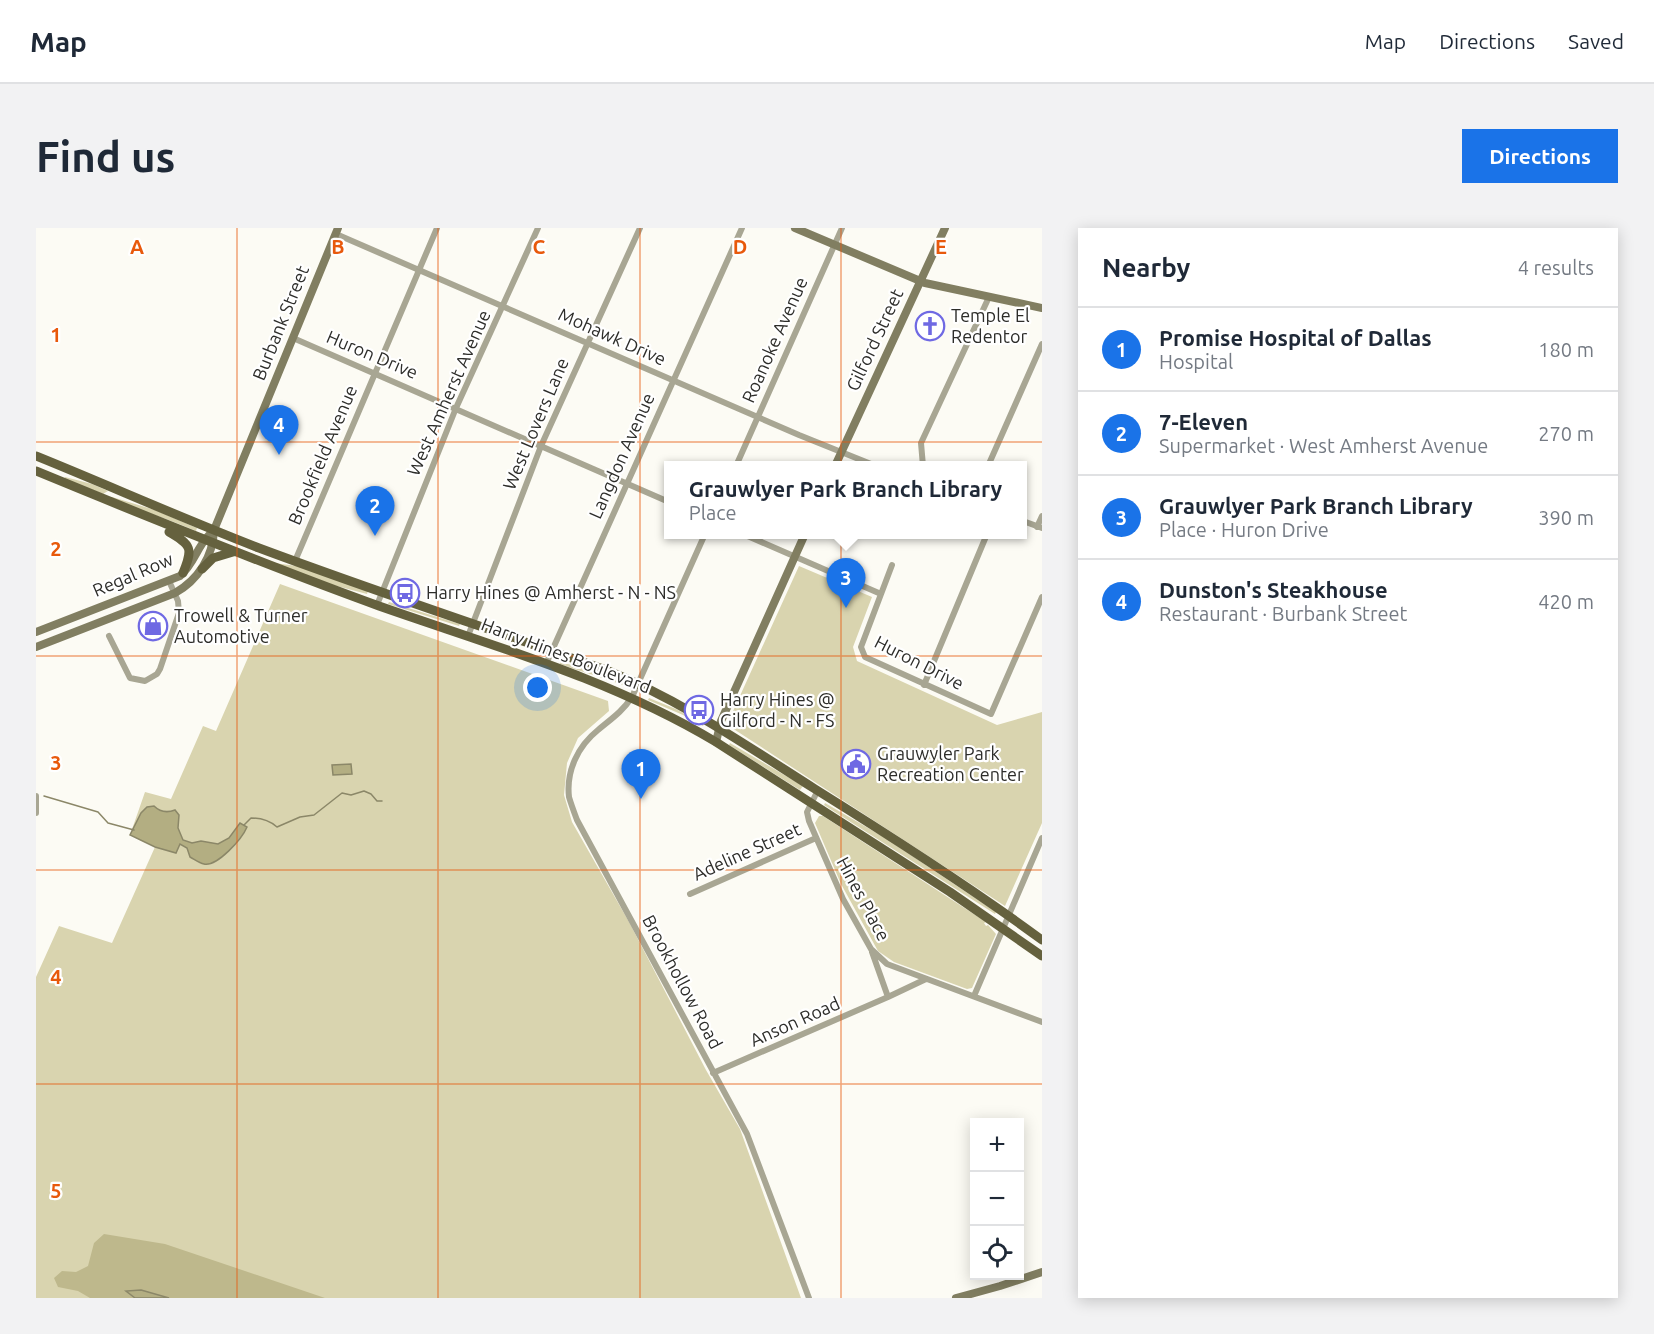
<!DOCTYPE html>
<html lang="en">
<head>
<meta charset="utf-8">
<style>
  body { margin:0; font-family:Ubuntu,sans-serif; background:#f2f2f3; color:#1f2937 }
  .controls { position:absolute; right:18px; bottom:18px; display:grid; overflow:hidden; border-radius:0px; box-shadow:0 3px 15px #0003 }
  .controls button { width:54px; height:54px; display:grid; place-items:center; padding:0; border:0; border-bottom:2px solid #e0e1e3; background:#fff; color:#1f2937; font:30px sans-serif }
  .you { position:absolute; left:502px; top:460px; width:21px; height:21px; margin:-15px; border:4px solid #fff; border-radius:50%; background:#1a73e8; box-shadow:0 0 0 9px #1a73e833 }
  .badge { display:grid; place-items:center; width:39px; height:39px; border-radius:50%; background:#1a73e8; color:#fff; font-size:20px; font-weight:700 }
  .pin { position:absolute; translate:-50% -50px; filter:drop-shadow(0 2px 3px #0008) }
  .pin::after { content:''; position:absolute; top:32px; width:21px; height:18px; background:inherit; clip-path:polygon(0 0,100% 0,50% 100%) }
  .popup { position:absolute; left:628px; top:233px; width:363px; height:78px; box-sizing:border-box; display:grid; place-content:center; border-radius:0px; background:#fff; filter:drop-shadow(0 2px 4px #0005); font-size:20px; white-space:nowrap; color:#747a83 }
  .popup b { font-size:22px; color:#1f2937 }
  .popup::after { content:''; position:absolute; left:50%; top:100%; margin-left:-12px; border:12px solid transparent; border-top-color:#fff }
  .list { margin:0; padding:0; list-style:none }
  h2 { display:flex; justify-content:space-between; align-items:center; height:78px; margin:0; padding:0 24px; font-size:26px }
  h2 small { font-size:20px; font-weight:400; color:#747a83 }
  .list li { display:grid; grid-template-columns:39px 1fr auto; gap:18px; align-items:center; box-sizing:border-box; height:84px; padding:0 24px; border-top:2px solid #e0e1e3 }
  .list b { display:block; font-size:22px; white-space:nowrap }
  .list p { margin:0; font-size:20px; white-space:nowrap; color:#747a83 }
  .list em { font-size:20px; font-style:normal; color:#747a83 }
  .icon { flex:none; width:33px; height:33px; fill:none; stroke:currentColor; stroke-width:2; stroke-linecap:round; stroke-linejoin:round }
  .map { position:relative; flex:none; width:1006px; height:1070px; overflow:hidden; border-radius:0px }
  header { display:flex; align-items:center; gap:36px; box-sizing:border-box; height:84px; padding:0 30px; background:#fff; border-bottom:2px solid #e0e1e3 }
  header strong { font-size:28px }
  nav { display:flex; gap:33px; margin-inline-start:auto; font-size:21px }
  .intro { display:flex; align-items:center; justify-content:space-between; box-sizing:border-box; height:144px; padding:0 36px }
  h1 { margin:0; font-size:42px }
  .button { padding:15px 27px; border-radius:0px; background:#1a73e8; color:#fff; font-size:21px; font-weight:700 }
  main { display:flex; gap:36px; padding:0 36px }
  aside { flex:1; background:#fff; border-radius:0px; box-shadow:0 3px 15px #0003 }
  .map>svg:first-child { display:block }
  .green { fill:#d9d4af }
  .forest { fill:#beb88c }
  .water { fill:#b3ae82; stroke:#8b8768; stroke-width:1.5 }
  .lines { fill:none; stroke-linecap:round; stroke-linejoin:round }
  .stream { stroke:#8b8768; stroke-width:1.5 }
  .street { stroke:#a8a693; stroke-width:6 }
  .secondary { stroke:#817e61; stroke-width:8 }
  .primary { stroke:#65613e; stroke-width:9 }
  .grid { fill:none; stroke:#e8590c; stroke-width:1.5; stroke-opacity:0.55 }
  .labels { text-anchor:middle; stroke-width:4.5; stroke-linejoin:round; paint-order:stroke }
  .poi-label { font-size:18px; fill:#2d2d2a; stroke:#fff; text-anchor:start }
  .street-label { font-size:18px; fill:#2d2d2a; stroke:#fff }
  .grid-label { font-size:20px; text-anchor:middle; font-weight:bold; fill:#e8590c; stroke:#fff; stroke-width:4.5; stroke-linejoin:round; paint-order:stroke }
</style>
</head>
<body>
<header>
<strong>Map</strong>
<nav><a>Map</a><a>Directions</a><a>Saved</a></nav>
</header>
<div class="intro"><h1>Find us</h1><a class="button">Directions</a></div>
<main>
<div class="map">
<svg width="1006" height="1070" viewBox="0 0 1006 1070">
  <rect width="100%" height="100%" fill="#fcfbf4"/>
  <!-- green -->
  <path class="green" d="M 29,249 L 56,256 L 72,263 L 67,266 L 28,251 Z
    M 76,269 L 119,282 L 161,300 L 160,303 C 132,291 104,282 75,271 Z
    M 238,335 L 261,338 L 332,363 L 331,366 L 293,356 Z
    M 763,338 L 836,369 L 817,419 L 821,433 L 961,497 L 1006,484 L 1006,595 L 969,678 L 696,500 L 693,492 Z
    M 244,356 L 572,473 L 573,483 L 542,510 L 531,535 L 528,567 L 536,594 L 593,694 L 670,842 L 704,901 L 765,1070 L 0,1070 L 0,749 L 23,698 L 76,715 L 119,619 L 94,607 L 109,564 L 135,571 L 167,498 L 180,503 Z
    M 353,374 L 424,396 L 423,398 L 352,376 Z
    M 524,434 L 551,441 L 588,455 L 587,457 C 566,449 545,444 524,436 Z
    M 613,470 L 640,481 L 668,496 L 667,498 L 647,487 L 612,472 Z
    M 694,515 L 767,558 L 764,562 L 693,517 Z
    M 789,575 L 851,611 L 960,684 L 959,686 L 788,577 Z
    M 783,588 L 787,588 L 950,694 L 948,695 L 950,698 L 952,697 L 960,706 L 936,760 L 931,761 L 858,734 L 842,723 L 805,656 L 779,595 Z"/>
  <!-- forest -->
  <path class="forest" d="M 68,1006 L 129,1016 L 289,1070 L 133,1070 L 105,1062 L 91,1064 L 99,1070 L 54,1070 L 42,1063 L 22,1059 L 18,1050 L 26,1043 L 40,1044 L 52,1038 L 58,1015 Z"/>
  <!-- water -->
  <path class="water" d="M 315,536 L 316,546 L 297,547 L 296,537 Z
    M 118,578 C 124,584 131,585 139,582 L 143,587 L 142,600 L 147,612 L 156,615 L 165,613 L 182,616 L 193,610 L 204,595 L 211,599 C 206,611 181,639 168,636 C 163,635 158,631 154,629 L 151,620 L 144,616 L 140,625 L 119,619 L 94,607 L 105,585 L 111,579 Z
    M 105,1062 L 133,1070 L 99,1070 L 90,1063 Z"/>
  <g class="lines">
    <!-- stream -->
    <path class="stream" d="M 8,568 L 62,584 L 72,595 L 98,602
      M 208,597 L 215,590 C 225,590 233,592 241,599 L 264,589 L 278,587 L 306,565 L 315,567 L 328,563 L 335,566 L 341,573 L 346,573"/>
    <!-- street -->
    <path class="street" d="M 300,6 L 763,207 L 840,238
      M 257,110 L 633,274
      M 700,238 L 806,0
      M 887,238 L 885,215 L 953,69
      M 952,238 L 1006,116
      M 987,293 L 1006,300
      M 1001,299 L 1006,288
      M 669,306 L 596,469 C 586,484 575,491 562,502 C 542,518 530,543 533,569 C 535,576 538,584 541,592 L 711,906 L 773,1070
      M 707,306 L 845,366
      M 259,333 L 401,0
      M 856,337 L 825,419 L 829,429 L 955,486 L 1006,369
      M 341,377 L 420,180 L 502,0
      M 73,408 L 94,450 L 109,453 L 121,446 L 124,441 L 143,385 L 142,373 L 133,353
      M 432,408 L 505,218 L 604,0
      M 510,436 L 706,0
      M 888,457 L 951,306
      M 782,562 L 771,584 L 773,593 L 807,671 L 835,721 L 851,736 L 1006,794
      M 0,568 L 0,585
      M 654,666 L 780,610
      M 836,724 L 852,769
      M 938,768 L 1006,610
      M 677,845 L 852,769 L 890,751"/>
    <!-- secondary -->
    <path class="secondary" d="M 759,0 L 889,55 L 1006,80
      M 799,238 L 909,0
      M 0,404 L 144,348 C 158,336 161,319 173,307
      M 0,419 L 139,365 C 162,352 177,329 178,302 L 302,0
      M 680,514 L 685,493 L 769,306
      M 920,1070 L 964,1058 L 1006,1044"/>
    <!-- primary -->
    <path class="primary" d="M 0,228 C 74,258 148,291 223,320 C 338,363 454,401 570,442 C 645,472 711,518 779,561 C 856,609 933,658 1006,712
      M 0,243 C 114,290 227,336 343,378 C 457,418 575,451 680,514 L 914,664 L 1006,728
      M 133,304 C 156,317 157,321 147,345
      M 166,341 L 177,330 L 197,324"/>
  </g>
  <!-- grid -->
  <path class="grid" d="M 201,0 L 201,1070M 402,0 L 402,1070M 604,0 L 604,1070M 805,0 L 805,1070M 0,214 L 1006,214M 0,428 L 1006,428M 0,642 L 1006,642M 0,856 L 1006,856"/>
  <!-- icons -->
  <defs>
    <g id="church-ring" transform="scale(1.5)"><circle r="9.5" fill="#fff" stroke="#6f69e3" stroke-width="1.5"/><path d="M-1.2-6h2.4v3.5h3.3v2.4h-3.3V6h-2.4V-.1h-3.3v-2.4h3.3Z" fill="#6f69e3"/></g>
    <g id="bus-ring" transform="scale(1.5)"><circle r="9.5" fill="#fff" stroke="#6f69e3" stroke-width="1.5"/><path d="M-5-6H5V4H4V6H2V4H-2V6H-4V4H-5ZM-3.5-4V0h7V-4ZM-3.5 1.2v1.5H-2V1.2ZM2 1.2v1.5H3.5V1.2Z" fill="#6f69e3"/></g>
    <g id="shop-ring" transform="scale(1.5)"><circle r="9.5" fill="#fff" stroke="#6f69e3" stroke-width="1.5"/><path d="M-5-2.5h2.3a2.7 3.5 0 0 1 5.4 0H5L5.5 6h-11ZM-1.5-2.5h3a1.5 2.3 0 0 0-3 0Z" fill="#6f69e3"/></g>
    <g id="civic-ring" transform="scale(1.5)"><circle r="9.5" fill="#fff" stroke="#6f69e3" stroke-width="1.5"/><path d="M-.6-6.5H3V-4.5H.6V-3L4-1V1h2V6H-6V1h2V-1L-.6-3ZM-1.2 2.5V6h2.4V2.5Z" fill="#6f69e3"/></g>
  </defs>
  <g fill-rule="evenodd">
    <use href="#church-ring" x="894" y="98"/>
    <use href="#bus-ring" x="369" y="365"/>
    <use href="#shop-ring" x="117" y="398"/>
    <use href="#bus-ring" x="663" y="482"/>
    <use href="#civic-ring" x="820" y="536"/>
  </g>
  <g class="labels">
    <!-- poi labels -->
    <g class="poi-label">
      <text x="915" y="94">Temple El<tspan x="915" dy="21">Redentor</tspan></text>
      <text x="390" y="371">Harry Hines @ Amherst - N - NS</text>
      <text x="138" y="394">Trowell &amp; Turner<tspan x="138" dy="21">Automotive</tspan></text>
      <text x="684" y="478">Harry Hines @<tspan x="684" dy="21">Gilford - N - FS</tspan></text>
      <text x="841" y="532">Grauwyler Park<tspan x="841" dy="21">Recreation Center</tspan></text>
    </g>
    <!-- street labels -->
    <g class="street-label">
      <text transform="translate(245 95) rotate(-68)" y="6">Burbank Street</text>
      <text transform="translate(576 109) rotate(24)" y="6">Mohawk Drive</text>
      <text transform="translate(739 112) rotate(-66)" y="6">Roanoke Avenue</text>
      <text transform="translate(839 112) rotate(-65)" y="6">Gilford Street</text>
      <text transform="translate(336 127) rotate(23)" y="6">Huron Drive</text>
      <text transform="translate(413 165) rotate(-66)" y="6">West Amherst Avenue</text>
      <text transform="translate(500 196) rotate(-67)" y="6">West Lovers Lane</text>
      <text transform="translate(287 227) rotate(-67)" y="6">Brookfield Avenue</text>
      <text transform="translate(586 228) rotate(-66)" y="6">Langdon Avenue</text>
      <text transform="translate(97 347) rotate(-23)" y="6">Regal Row</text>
      <text transform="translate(530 428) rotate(21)" y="6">Harry Hines Boulevard</text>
      <text transform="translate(883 435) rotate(27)" y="6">Huron Drive</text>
      <text transform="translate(711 624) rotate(-24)" y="6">Adeline Street</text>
      <text transform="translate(827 671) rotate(62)" y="6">Hines Place</text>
      <text transform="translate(646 754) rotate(62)" y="6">Brookhollow Road</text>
      <text transform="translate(759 794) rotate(-24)" y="6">Anson Road</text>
    </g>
  </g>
  <g class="grid-label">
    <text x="101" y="26">A</text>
    <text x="302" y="26">B</text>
    <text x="503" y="26">C</text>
    <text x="704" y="26">D</text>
    <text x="905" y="26">E</text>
    <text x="20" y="114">1</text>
    <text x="20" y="328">2</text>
    <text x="20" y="542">3</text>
    <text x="20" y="756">4</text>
    <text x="20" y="970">5</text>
  </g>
</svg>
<div class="controls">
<button>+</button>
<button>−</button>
<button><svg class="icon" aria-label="locate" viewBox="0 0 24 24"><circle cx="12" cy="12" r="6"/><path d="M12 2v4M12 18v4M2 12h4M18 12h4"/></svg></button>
</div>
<div class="you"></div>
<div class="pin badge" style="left:605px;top:571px">1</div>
<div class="pin badge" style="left:339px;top:308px">2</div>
<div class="pin badge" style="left:810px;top:380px">3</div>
<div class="popup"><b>Grauwlyer Park Branch Library</b>Place</div>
<div class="pin badge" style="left:243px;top:227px">4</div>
</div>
<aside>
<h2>Nearby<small>4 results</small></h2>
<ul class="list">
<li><span class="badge">1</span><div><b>Promise Hospital of Dallas</b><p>Hospital</p></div><em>180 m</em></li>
<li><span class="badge">2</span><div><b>7-Eleven</b><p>Supermarket · West Amherst Avenue</p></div><em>270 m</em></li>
<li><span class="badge">3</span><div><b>Grauwlyer Park Branch Library</b><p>Place · Huron Drive</p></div><em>390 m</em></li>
<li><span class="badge">4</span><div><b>Dunston's Steakhouse</b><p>Restaurant · Burbank Street</p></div><em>420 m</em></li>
</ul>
</aside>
</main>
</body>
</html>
